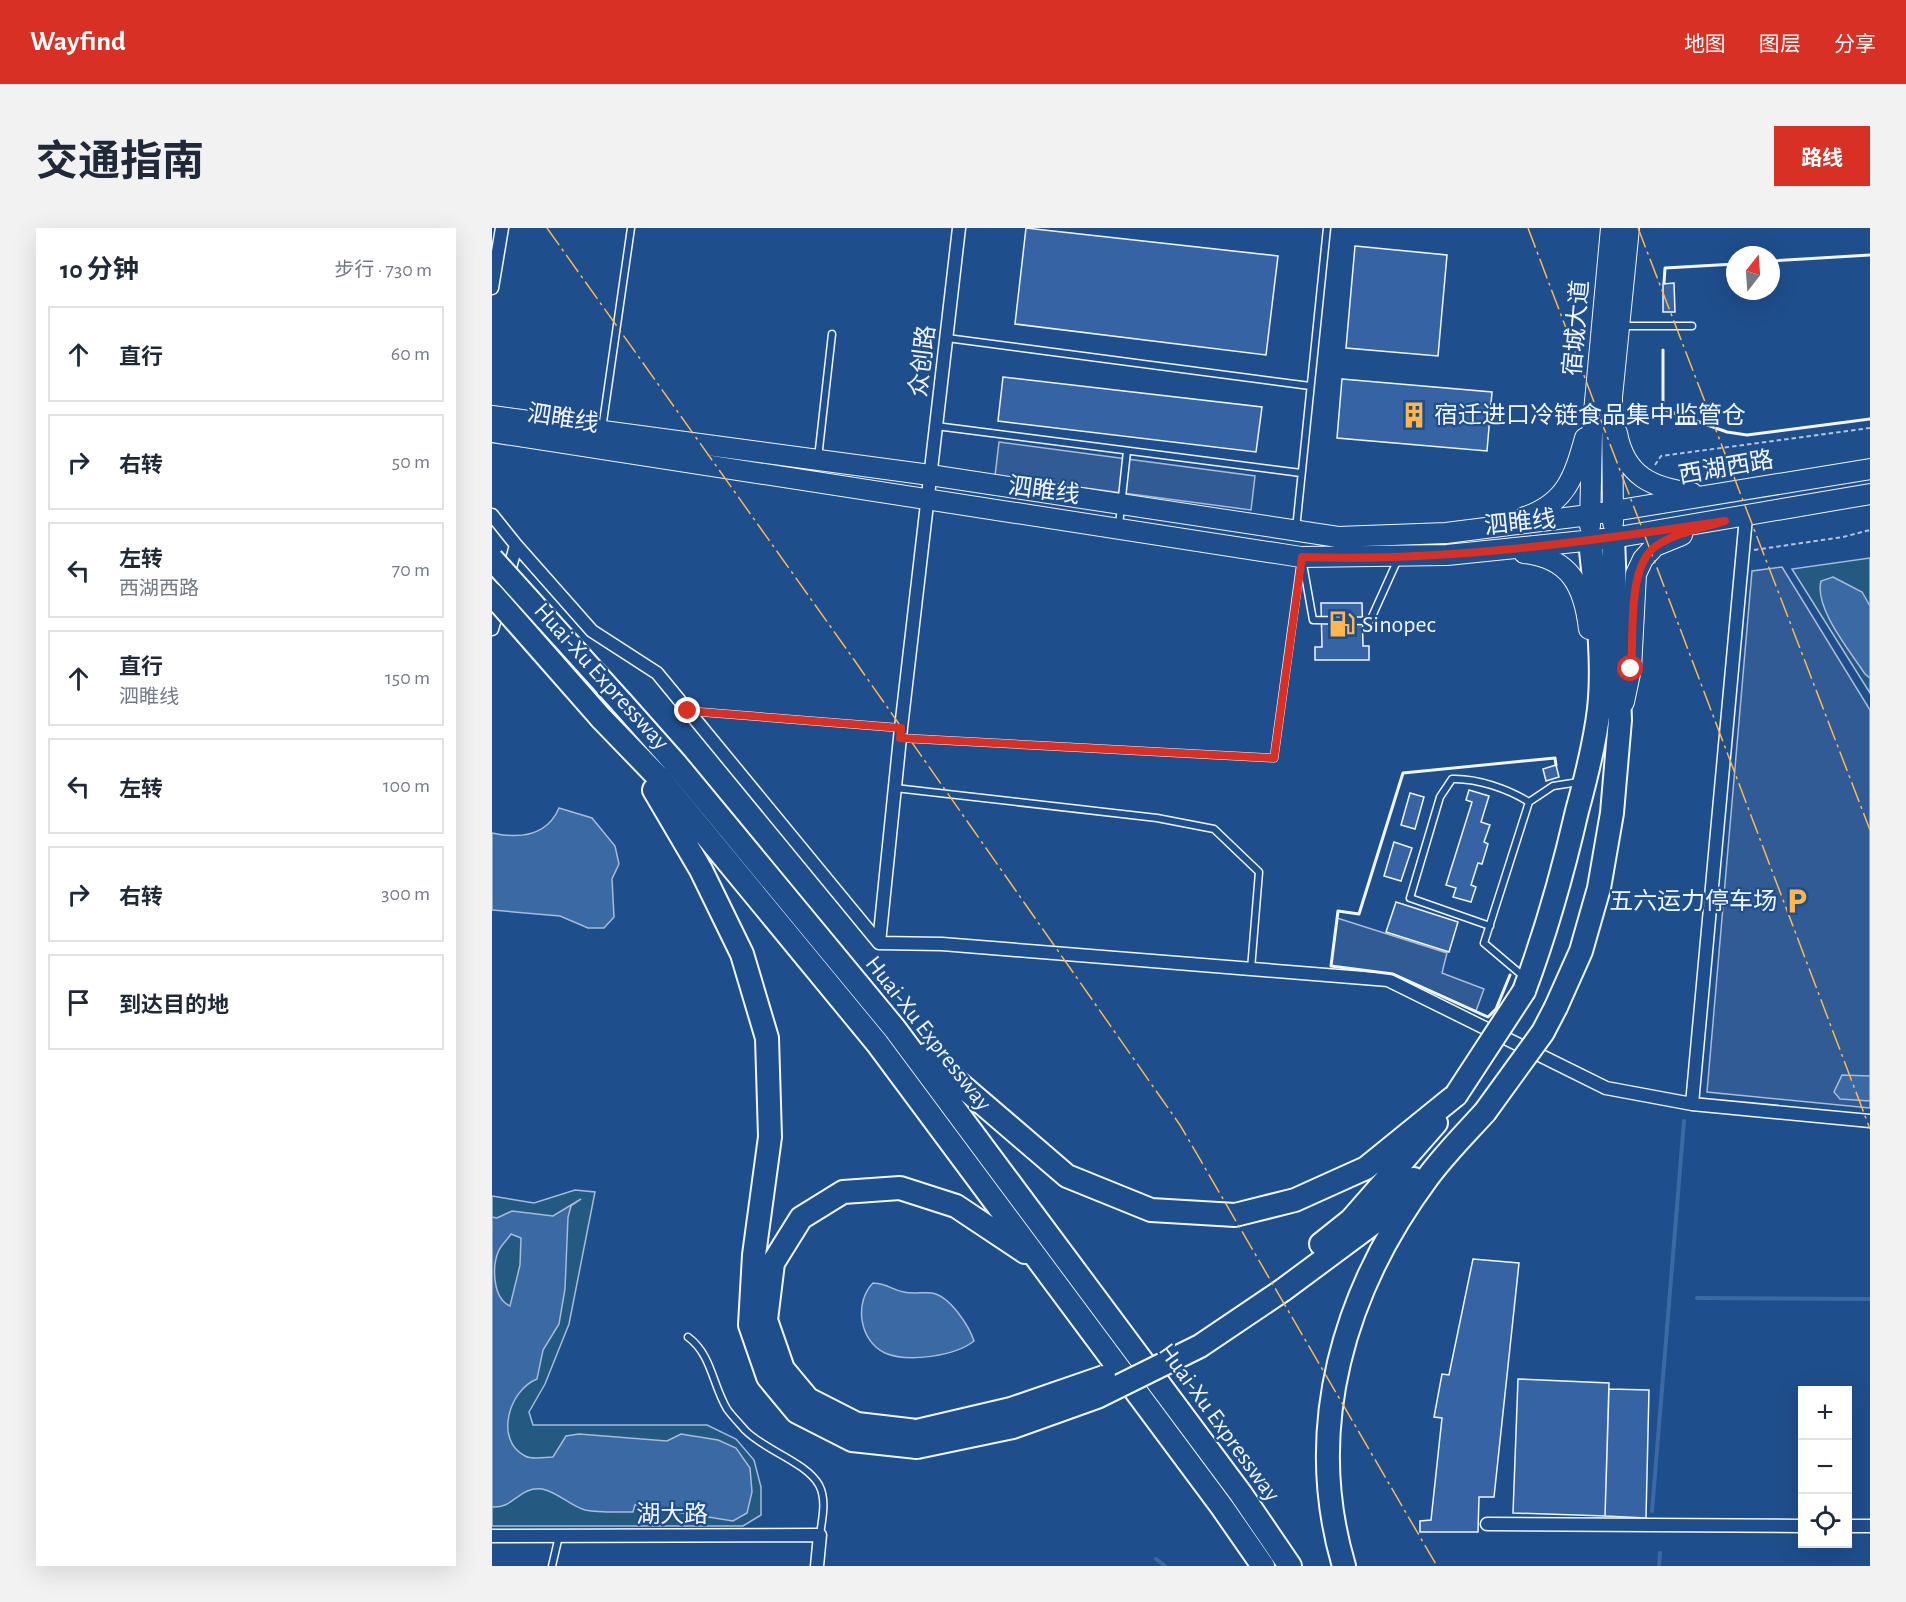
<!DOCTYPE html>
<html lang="zh">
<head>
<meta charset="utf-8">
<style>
  body { margin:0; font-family:"Alegreya Sans","Noto Sans SC",sans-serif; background:#f2f2f3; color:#1f2937 }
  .controls { position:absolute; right:18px; bottom:18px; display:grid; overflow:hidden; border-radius:0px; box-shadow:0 6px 24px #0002 }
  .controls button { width:54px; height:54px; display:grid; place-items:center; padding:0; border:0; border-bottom:2px solid #e0e1e3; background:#fff; color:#1f2937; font:30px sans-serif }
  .compass { position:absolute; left:1234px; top:18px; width:54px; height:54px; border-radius:50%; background:#fff; box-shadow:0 6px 24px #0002; rotate:17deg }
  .stop { position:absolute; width:18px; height:18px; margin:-14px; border:4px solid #d93025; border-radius:50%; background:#fff }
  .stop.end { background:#d93025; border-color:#fff; box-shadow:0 2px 6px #0008 }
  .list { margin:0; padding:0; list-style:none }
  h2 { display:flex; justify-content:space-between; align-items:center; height:78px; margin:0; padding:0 24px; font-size:26px }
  h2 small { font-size:20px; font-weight:400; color:#747a83 }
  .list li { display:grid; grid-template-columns:39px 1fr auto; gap:18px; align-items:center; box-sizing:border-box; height:96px; margin:0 12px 12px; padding:0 12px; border:2px solid #e0e1e3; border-radius:0px }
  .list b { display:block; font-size:22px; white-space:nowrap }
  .list p { margin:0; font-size:20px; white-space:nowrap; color:#747a83 }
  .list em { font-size:20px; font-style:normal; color:#747a83 }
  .icon { flex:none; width:33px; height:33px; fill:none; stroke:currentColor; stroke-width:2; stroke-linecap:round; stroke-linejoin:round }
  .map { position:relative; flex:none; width:1378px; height:1338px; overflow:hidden; border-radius:0px }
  header { display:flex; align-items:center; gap:36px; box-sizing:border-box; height:84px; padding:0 30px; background:#d93025; color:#fff }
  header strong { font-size:28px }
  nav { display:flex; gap:33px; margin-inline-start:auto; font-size:21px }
  .intro { display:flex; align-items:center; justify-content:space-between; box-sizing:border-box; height:144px; padding:0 36px }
  h1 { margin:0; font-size:42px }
  .button { padding:15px 27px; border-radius:0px; background:#d93025; color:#fff; font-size:21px; font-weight:700 }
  main { display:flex; gap:36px; padding:0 36px }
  aside { flex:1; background:#fff; border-radius:0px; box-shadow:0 6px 24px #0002 }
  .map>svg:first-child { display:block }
  .green { fill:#245a82; stroke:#a8bbd7; stroke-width:1.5 }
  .parking { fill:#305b95; stroke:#a8bbd7; stroke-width:1.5 }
  .water { fill:#3b69a3; stroke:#a8bbd7; stroke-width:1.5; fill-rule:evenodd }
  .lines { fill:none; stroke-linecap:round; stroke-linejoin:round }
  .stream { stroke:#3b69a3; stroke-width:4 }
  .building { fill:#3563a3; stroke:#f2f6ff; stroke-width:1.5 }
  .lane-casing { stroke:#f2f6ff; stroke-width:9 }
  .street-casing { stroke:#f2f6ff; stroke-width:15 }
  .primary-casing { stroke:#f2f6ff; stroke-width:22 }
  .highway-casing { stroke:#f2f6ff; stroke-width:26 }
  .path { stroke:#b3c4dc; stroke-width:2; stroke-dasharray:4.5 3; stroke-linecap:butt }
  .lane { stroke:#1f4e8c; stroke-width:6 }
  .street { stroke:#1f4e8c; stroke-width:12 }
  .primary { stroke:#1f4e8c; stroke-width:20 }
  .highway { stroke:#1f4e8c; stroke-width:22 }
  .highway-bridge-casing { stroke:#f2f6ff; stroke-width:26; stroke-linecap:butt }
  .highway-bridge { stroke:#1f4e8c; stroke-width:22 }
  .wall { stroke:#f2f6ff; stroke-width:3 }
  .power { stroke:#ffb74d; stroke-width:1.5; stroke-dasharray:21 4.5 3 4.5; stroke-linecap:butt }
  .route { stroke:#d93025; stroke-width:8 }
  .labels { text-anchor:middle; stroke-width:4.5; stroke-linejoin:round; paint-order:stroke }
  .street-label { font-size:24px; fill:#f2f6ff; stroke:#1f4e8c }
  .poi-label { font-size:24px; fill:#f2f6ff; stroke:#1f4e8c; text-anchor:start }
</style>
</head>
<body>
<header>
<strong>Wayfind</strong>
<nav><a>地图</a><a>图层</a><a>分享</a></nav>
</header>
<div class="intro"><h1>交通指南</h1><a class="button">路线</a></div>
<main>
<aside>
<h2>10 分钟<small>步行 · 730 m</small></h2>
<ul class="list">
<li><svg class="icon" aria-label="ahead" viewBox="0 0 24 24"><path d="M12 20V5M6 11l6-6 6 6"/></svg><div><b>直行</b></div><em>60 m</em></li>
<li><svg class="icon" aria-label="right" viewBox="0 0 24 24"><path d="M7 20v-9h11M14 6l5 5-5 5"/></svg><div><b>右转</b></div><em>50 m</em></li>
<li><svg class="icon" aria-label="left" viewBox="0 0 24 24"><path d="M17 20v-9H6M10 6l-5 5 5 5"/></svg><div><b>左转</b><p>西湖西路</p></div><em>70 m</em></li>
<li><svg class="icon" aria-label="ahead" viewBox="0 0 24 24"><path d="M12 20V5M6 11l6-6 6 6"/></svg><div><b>直行</b><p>泗睢线</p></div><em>150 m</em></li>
<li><svg class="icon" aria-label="left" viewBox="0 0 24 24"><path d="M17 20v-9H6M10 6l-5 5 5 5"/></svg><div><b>左转</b></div><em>100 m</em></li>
<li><svg class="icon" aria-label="right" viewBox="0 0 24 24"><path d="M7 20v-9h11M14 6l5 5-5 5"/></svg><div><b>右转</b></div><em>300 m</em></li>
<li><svg class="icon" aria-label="arrive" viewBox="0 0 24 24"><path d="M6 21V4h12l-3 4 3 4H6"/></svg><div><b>到达目的地</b></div></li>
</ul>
</aside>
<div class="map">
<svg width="1378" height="1338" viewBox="0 0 1378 1338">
  <rect width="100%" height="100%" fill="#1f4e8c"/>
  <!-- green -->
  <path class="green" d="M 1378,330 L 1378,465 L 1300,341 Z
    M 83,962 L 103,964 L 77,1096 L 53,1156 L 37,1184 L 41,1197 L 215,1197 L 244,1211 L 262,1232 L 269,1259 L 269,1287 L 251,1298 L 0,1298 L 0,968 L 42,975 Z"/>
  <!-- parking -->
  <path class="parking" d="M 507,214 L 763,248 L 759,282 L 503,248 Z
    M 1290,339 L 1378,482 L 1378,880 L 1215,864 L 1260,343 Z
    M 845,690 L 955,725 L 950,745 L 992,761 L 984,783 L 901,746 L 839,738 Z"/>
  <!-- water -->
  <path class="water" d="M 1341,349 L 1370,364 L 1378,378 L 1378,450 L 1373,446 C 1358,423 1322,380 1329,353 Z
    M 67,580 L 100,590 L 123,618 L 127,636 L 120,651 L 122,689 L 112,700 L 96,700 L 68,688 L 0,682 L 0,605 C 28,611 55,608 67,580 Z
    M 1350,847 L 1378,848 L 1378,873 L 1348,871 L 1342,864 Z
    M 89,971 L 79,978 L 76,989 L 73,1061 L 67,1096 L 51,1122 L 45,1151 C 17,1162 2,1212 33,1228 C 40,1232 53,1229 61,1229 L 74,1208 L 87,1206 L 175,1213 L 189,1206 L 226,1212 L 244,1220 L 258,1240 L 260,1264 L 255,1285 L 241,1293 L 172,1282 L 155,1275 L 143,1277 L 141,1284 C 126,1284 108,1285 93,1282 C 78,1278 66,1264 50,1261 C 27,1258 22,1281 0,1279 L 0,989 L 5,990 L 20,983 L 61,988 ZM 19,1006 L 29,1010 L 28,1037 L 18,1078 C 0,1070 0,1037 7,1022 C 10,1016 16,1011 19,1006 Z
    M 381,1055 C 398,1056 399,1062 412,1064 C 421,1066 431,1064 440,1065 C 458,1068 477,1098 482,1113 C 463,1128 416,1135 393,1125 C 367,1113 362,1074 381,1055 Z"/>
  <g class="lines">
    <!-- stream -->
    <path class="stream" d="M 1205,1070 L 1378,1071
      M 1160,1283 L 1192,893
      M 664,1331 L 673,1338
      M 1167,1338 L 1168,1325"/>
  </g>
  <!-- building -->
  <path class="building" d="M 534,0 L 786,28 L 774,127 L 523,96 Z
    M 863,18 L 955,27 L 946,128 L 854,120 Z
    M 1182,55 L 1183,84 L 1171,84 L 1171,56 Z
    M 511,149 L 770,179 L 764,224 L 506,193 Z
    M 850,151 L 1000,164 L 995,223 L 845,210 Z
    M 829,375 L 870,375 L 871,418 L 877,418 L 877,432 L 823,432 L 823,419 L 830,419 Z
    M 1064,537 L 1067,549 L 1054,553 L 1051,541 Z
    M 977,562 L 997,568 L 989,594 L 998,597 L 992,614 L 996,616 L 990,636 L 986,635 L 979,657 L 984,659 L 979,674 L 961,669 L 964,660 L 954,657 L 980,574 L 974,572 Z
    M 918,565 L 932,569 L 923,601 L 909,597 Z
    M 902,614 L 920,620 L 909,653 L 892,648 Z
    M 904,674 L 966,694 L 957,724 L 894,704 Z
    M 981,1031 L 1027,1035 L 1002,1269 L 987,1269 L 986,1304 L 928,1304 L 928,1293 L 939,1292 L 950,1190 L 942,1189 L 950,1146 L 957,1147 Z
    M 1026,1151 L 1117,1155 L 1113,1288 L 1021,1285 Z
    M 1117,1161 L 1157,1162 L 1154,1290 L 1113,1288 Z"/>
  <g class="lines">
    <!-- lane casing -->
    <g class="lane-casing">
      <path id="lane" d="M 1131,98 L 1200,98
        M 455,110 L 818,158
        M 444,198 L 809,245
        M 110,201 L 139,0
        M 326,230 L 340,106
        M 627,297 L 635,223
        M 804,301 L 835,0
        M 811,336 L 821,392 L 878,393 L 906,331
        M 196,483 L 409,500
        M 408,510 L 782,530 L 809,333
        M 403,560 L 665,590 L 722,601 L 767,644 L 759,741
        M 998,698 L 918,670 L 948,569 L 960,551 C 985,550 1016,561 1037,574
        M 1031,748 L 992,715 L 1037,574 L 1061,558 L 1087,554
        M 196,1109 C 220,1127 220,1156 235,1181 C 240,1188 247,1195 253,1202 C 272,1222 314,1234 327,1257 C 335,1272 330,1291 328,1307
        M 60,1338 L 67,1308"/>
    </g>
    <!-- street casing -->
    <g class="street-casing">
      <path id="street" d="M 467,0 L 409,500 L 387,715 L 450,716 L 896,752 L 1114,860 L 1200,876
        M 0,60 L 10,0
        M 0,287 L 24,317 L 15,351
        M 1254,289 L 1200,876 L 1378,893
        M 24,317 L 100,403 L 165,445 L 387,715
        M 0,401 L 8,374
        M 995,1296 L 1310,1298
        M 1356,1298 L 1378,1298
        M 0,1308 L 328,1307 L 325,1338"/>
    </g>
    <!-- primary casing -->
    <g class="primary-casing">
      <path id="primary" d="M 0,188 L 438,247 L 846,309 L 954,305 L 1097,287 L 1378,241
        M 0,204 L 809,329 L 955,327 L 1121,310 L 1378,266
        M 1125,205 C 1133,248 1160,260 1200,265
        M 1033,289 C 1074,275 1082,249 1093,210
        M 1121,295 L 1120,169 L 1137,0
        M 1098,298 L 1100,206 L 1119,0
        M 1032,325 C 1078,330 1092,358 1097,401
        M 1132,474 L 1139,441 L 1144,346 L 1151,331 L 1163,318 L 1190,307"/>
    </g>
    <!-- highway casing -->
    <g class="highway-casing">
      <path id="highway" d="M 129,474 L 184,536 L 403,801 L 749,1266 L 798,1338
        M 109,490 L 167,550 L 385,815 L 730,1279 L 771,1338
        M 162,562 L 209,642 L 250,726 L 275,810 L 278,909 L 262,1027 L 258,1097 L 276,1149 L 305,1184 L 360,1212 L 425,1219
        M 1032,763 C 1054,704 1071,644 1085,583 C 1094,550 1103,515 1107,481 C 1113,426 1103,367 1098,312
        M 1064,779 L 1089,723 L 1107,660 L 1120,585 L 1128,492 L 1121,310
        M 434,827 L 575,948 L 659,982 L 743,987 L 803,972 L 874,940 L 964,867
        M 829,1016 L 859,992 L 944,895
        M 791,1062 L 884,993 L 922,951
        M 425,1203 L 365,1196 L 316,1171 L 291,1141 L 274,1092 L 281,1035 L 309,990 L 351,964 L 408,960 L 464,978 L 533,1024
        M 852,1338 C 811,1200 852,1062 936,949 C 953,926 974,905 993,884"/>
    </g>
    <!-- path -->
    <path class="path" d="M 1163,237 L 1169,228 L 1378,200
      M 1262,322 L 1351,309 L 1378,302"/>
    <!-- lane -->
    <use href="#lane" class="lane"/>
    <!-- street -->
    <use href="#street" class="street"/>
    <!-- primary -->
    <use href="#primary" class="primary"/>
    <!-- highway -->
    <use href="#highway" class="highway"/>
    <!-- highway-bridge casing -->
    <g class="highway-bridge-casing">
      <path id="highway-bridge" d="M 0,331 L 129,474
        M 0,366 L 109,490
        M 964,867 L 1032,763
        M 993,884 L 1051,804 L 1064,779
        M 425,1203 L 519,1181 L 612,1149
        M 425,1219 L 521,1199 L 605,1169 L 708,1118 L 791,1062"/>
    </g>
    <!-- highway-bridge -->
    <use href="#highway-bridge" class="highway-bridge"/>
    <!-- wall -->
    <path class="wall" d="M 1279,33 L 1378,27
      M 1172,55 L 1173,40 L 1243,36
      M 1171,122 L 1171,181 L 1235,204 L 1255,207 L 1378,191
      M 1018,747 L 1004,781 L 996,789 L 901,746 L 839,738 L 846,683 L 867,686 L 911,545 L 1063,530 L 1064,537"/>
    <!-- power -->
    <path class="power" d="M 55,0 L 358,426 L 688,897 L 945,1338
      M 1036,0 L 1378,901
      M 1146,0 L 1378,602"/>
  </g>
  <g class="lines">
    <!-- route -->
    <path class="route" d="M 196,483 L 409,500 L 408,510 L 782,530 L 810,329 C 952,334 1093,314 1233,293 C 1211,300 1183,305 1164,318 C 1135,338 1142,407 1139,441"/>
  </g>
  <!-- icons -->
  <defs>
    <g id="building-bare" transform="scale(2.07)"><path d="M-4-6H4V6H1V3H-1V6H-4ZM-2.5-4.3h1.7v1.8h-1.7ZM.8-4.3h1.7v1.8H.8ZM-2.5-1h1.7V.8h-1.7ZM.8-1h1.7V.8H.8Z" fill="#ffb74d" stroke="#1f4e8c" stroke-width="2.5" paint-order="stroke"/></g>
    <g id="fuel-bare" transform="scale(2.07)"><path d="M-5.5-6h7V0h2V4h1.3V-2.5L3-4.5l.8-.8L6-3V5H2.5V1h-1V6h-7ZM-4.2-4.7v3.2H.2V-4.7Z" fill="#ffb74d" stroke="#1f4e8c" stroke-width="2.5" paint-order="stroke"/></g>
    <g id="parking-bare" transform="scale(2.07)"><path d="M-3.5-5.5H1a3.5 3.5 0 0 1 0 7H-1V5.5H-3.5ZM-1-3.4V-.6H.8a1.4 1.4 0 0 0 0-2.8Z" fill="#ffb74d" stroke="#1f4e8c" stroke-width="2.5" paint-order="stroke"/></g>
  </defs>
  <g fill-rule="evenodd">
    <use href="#building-bare" x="922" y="187"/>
    <use href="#fuel-bare" x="850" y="396"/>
    <use href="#parking-bare" x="1305" y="673"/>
  </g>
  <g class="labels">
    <!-- street labels -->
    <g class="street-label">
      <text transform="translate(1084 100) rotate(-85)" y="8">宿城大道</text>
      <text transform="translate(430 133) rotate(-83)" y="8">众创路</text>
      <text transform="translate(71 190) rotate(9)" y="8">泗睢线</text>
      <text transform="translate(1234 239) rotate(-10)" y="8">西湖西路</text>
      <text transform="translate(552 262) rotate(8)" y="8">泗睢线</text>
      <text transform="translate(1028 294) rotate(-6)" y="8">泗睢线</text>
      <text transform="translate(110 448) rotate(48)" y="8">Huai-Xu Expressway</text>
      <text transform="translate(437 805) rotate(52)" y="8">Huai-Xu Expressway</text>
      <text transform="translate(728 1194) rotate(54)" y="8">Huai-Xu Expressway</text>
      <text x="180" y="1294">湖大路</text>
    </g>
    <!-- poi labels -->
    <g class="poi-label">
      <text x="942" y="195">宿迁进口冷链食品集中监管仓</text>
      <text x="870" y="404">Sinopec</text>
      <text x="1285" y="681" text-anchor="end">五六运力停车场</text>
    </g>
  </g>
</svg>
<div class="controls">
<button>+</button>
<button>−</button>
<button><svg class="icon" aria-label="locate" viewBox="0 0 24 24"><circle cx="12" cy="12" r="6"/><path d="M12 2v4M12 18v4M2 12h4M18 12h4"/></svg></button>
</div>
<svg class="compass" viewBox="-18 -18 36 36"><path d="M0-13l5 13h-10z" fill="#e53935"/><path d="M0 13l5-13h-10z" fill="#747a83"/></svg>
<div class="stop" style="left:1139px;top:441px"></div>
<div class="stop end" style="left:196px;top:483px"></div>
</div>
</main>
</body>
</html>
